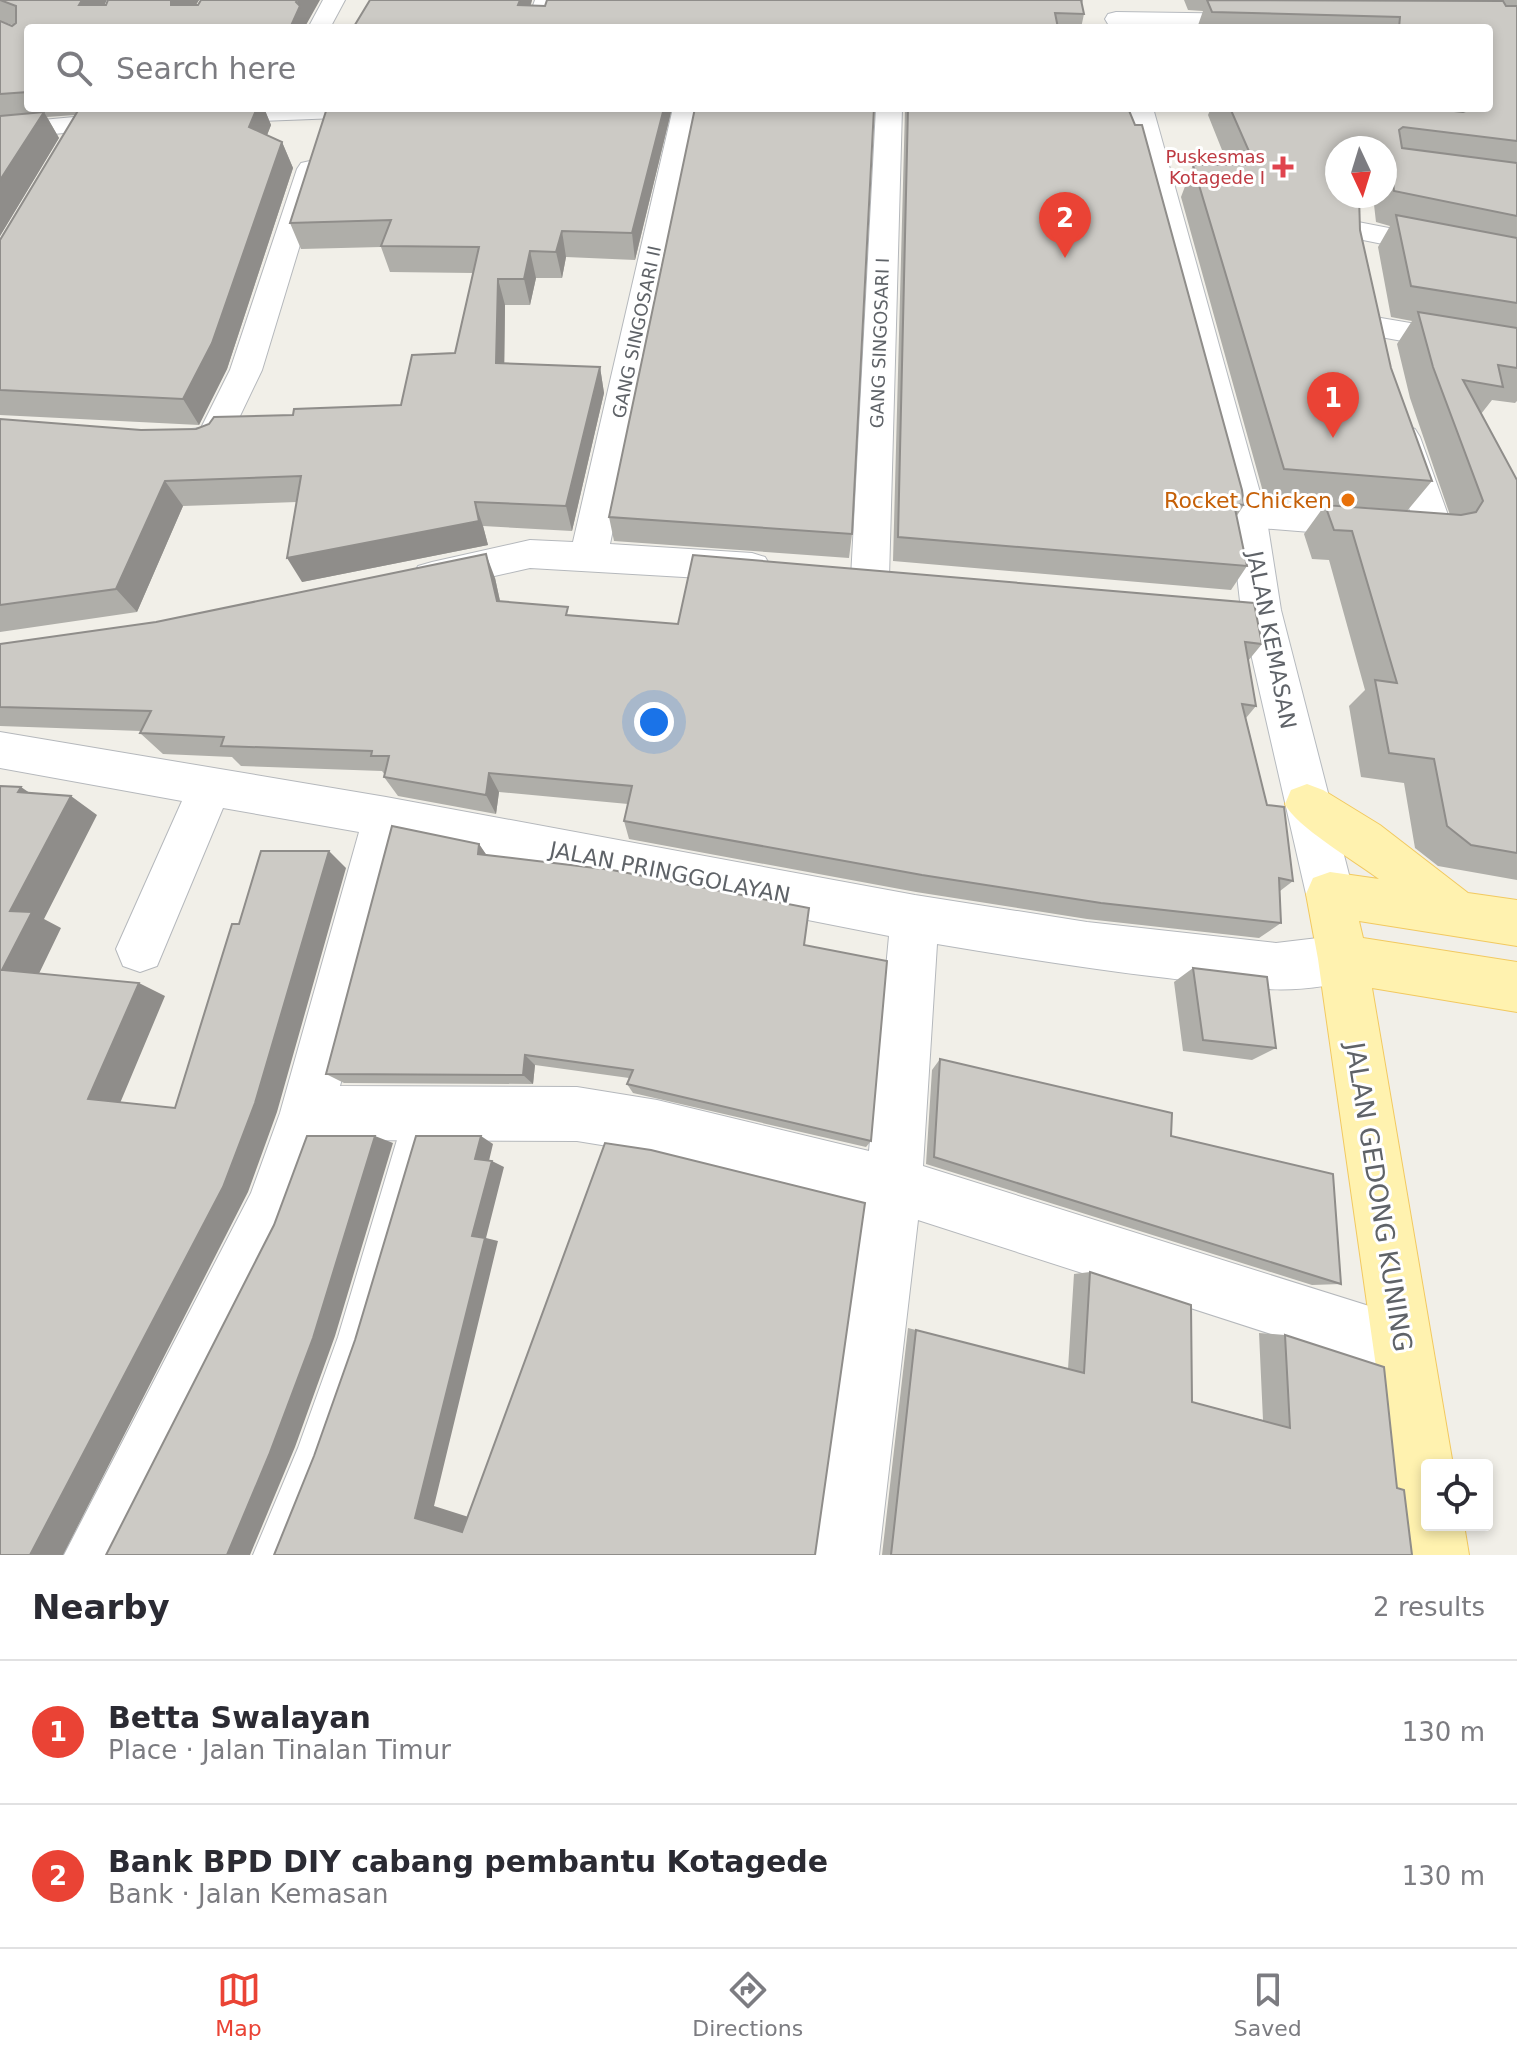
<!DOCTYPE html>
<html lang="en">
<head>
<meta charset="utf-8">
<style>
  body { margin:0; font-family:"DejaVu Sans",sans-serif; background:#f7f7f7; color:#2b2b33 }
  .controls { position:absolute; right:24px; bottom:24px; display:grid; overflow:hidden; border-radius:8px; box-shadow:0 4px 12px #0003 }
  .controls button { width:72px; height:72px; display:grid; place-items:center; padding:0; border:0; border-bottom:2px solid #e1e1e2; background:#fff; color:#2b2b33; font:40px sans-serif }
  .compass { position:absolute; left:1325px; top:136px; width:72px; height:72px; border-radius:50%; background:#fff; box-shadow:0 4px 12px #0003; rotate:176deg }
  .you { position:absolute; left:654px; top:722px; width:28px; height:28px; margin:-20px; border:6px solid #fff; border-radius:50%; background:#1a73e8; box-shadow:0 0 0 12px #1a73e833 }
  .badge { display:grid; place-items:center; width:52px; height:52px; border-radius:50%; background:#ea4335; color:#fff; font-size:26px; font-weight:700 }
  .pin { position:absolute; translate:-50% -66px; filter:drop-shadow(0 2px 4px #0008) }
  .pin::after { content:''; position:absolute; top:42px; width:28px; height:24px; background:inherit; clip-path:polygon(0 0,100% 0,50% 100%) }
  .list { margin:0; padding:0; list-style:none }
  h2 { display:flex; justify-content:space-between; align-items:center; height:104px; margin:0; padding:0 32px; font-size:34px }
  h2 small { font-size:26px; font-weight:400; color:#7c7c81 }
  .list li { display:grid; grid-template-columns:52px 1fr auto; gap:24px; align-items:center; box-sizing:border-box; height:144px; padding:0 32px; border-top:2px solid #e1e1e2 }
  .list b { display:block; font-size:30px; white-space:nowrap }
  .list p { margin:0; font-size:26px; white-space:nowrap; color:#7c7c81 }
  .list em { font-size:26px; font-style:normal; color:#7c7c81 }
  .icon { flex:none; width:44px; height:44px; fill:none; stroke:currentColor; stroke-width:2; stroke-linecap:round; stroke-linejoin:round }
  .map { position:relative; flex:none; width:1517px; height:1555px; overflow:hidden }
  .search { position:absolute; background:#fff; box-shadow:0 4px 12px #0003; left:24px; right:24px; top:24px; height:88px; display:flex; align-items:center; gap:20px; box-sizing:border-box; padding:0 28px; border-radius:8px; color:#7c7c81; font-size:30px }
  .sheet { height:392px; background:#fff }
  nav { display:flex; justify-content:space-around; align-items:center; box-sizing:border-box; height:112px; border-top:2px solid #e1e1e2; background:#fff; font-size:22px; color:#7c7c81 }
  nav a { display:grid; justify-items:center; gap:4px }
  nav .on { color:#ea4335 }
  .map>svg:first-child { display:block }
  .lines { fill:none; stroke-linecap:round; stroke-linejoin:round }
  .lane-casing { stroke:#b5b8bc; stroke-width:2 }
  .street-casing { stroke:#b5b8bc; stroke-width:2 }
  .secondary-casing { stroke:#b6babf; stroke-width:2 }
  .primary-casing { stroke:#f2c960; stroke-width:2 }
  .lane { fill:#fff; fill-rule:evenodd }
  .street { fill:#fff; fill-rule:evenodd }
  .secondary { fill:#fff; fill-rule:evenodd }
  .primary { fill:#fff2af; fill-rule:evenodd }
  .wall { fill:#afaea9 }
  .shaded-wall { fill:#8f8d8a }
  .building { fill:#cccac5; stroke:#8f8d8a; stroke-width:2 }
  .health-dot { fill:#e0444e; stroke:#fff; stroke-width:3 }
  .food-dot { fill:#e8710a; stroke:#fff; stroke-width:3 }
  .labels { text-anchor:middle; stroke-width:6; stroke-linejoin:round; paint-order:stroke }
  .far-health-label { font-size:18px; fill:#be3a42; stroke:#fff; text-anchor:end }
  .far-street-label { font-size:18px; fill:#5f6368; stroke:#fff }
  .food-label { font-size:22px; fill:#c56008; stroke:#fff; text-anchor:end }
  .street-label { font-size:22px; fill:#5f6368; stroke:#fff }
  .near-street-label { font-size:26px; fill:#5f6368; stroke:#fff }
</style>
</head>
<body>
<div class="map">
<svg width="1517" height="1555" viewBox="0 0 1517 1555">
  <rect width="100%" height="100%" fill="#f1efe8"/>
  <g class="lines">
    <!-- lane casing -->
    <g class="lane-casing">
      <path id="lane" d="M 421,1097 L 432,1102 L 437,1113 C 398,1264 353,1412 292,1555 L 253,1555 L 298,1448 L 338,1337 L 405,1113 L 410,1102 Z"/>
    </g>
    <!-- street casing -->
    <g class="street-casing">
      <path id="street" d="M 323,0 L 345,0 L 330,28 L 308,28 Z
        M 535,0 L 557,0 L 547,28 L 525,28 Z
        M 206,108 L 402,108 L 398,113 L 389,116 L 208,123 L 199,120 L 195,115 Z
        M 673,108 L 699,108 L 610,544 L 752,553 L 765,557 L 771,567 L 765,577 L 752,581 L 530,568 L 432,590 L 418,586 L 413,576 L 418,566 L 432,562 L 530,540 L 573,542 Z
        M 876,108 L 902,108 L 889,578 L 884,588 L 870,592 L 856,588 L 851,578 Z
        M 127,112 L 136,115 L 140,120 L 136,125 L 0,140 L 0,124 Z
        M 310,161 L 319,163 L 323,169 L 262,370 L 229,439 L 224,447 C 205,453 183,454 164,448 L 159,440 L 164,432 L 201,428 L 230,370 L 297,169 L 301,163 Z
        M 1358,222 L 1517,253 L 1517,271 L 1348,237 L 1344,231 L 1348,225 Z
        M 1375,317 L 1463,332 L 1474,335 L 1479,342 L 1474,349 L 1463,352 L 1364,334 L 1359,327 L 1364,320 Z
        M 1403,425 L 1415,429 L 1420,437 L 1453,529 L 1448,539 L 1435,542 L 1248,527 L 1235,523 L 1230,514 L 1235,505 L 1248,501 L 1411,514 L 1386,437 L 1391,429 Z
        M 0,732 L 386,797 L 915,895 L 1087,922 L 1276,943 L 1343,935 L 1360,942 L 1368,959 L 1360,976 C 1299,1000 1231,986 1167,978 C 1090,969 1014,957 937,944 L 923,1166 L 1401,1316 L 1422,1325 L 1431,1346 L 1422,1367 L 1401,1376 L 918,1220 L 879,1555 L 813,1555 L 863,1205 L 657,1154 L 577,1141 L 325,1140 L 294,1227 L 132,1555 L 64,1555 L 251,1193 L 280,1113 L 359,832 L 223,808 L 157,966 L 140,972 L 123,966 L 116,949 L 182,801 L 0,768 ZM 403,840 L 889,936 L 869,1151 L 657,1100 L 577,1087 L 340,1086 Z"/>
    </g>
    <!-- secondary casing -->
    <g class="secondary-casing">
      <path id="secondary" d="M 1116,12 L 1257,14 L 1265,16 L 1268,21 L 1265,26 L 1257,28 L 1108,24 L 1105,19 L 1108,14 Z
        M 1127,108 L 1153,108 L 1266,514 L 1281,610 L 1354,894 L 1347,910 L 1330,916 L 1313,910 L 1306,894 L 1241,610 L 1230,514 Z"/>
    </g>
    <!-- primary casing -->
    <g class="primary-casing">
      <path id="primary" d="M 1307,784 L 1323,790 L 1380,825 L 1468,893 L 1517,900 L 1517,946 L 1359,921 L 1363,938 L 1517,962 L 1517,1012 L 1372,988 L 1453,1465 L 1427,1465 L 1427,1525 L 1464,1525 L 1469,1555 L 1403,1555 L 1398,1525 L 1402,1517 L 1395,1500 L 1318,959 L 1306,894 L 1313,878 L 1330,872 L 1379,879 C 1355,861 1295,826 1285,804 L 1291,790 Z"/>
    </g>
    <!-- lane -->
    <use href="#lane" class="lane"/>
    <!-- street -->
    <use href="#street" class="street"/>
    <!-- secondary -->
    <use href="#secondary" class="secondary"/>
    <!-- primary -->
    <use href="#primary" class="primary"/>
  </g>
  <!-- wall -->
  <path class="wall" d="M 0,0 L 104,5 L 199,0 L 196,5 L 306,25 L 308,28 L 28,28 L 28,108 L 264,108 L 271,125 L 267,135 L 282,142 L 293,168 L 227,369 L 199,425 L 0,415 L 0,240 L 75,115 L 47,117 L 59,138 L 0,236 L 0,21 L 12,26 L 13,25 L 0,21 Z
    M 370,0 L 532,0 L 531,5 L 545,6 L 547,0 L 1083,0 L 1082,4 L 1084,14 L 1081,28 L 353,28 Z
    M 1184,0 L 1517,0 L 1517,401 L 1515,403 L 1492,400 L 1481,414 L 1517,480 L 1517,880 L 1438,866 L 1415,848 L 1404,783 L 1361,777 L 1349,706 L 1365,690 L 1329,560 L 1312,559 L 1304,534 L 1325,505 L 1450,515 L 1410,398 L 1397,344 L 1412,321 L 1391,317 L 1378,247 L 1390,226 L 1376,222 L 1373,196 L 1385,196 L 1385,148 L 1337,148 L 1360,230 L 1391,368 L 1432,481 L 1407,511 L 1265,499 L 1181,197 L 1193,165 L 1228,165 L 1208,115 L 1211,108 L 1489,108 L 1489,28 L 1197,28 L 1203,11 L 1188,10 Z
    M 672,108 L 635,260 L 566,257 L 562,278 L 536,278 L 530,305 L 505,305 L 504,363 L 600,367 L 604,393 L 572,531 L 483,526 L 488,545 L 302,582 L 297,502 L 183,506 L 137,612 L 0,632 L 0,419 L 141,430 L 196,429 L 293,415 L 401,405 L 455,353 L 473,273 L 390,272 L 381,247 L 301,249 L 290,223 Z
    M 905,108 L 1128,108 L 1244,505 L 1236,517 L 1247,566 L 1231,590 L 893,561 Z
    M 609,517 L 852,534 L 849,558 L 614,541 Z
    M 693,555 L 1262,644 L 1248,661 L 1256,706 L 1246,718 L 1267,805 L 1293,881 L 1280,891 L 1281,923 L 1259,938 L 1087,919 L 916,892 L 629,839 L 624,821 L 628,804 L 499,792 L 496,814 L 398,796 L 384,777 L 385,775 L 382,771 L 241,766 L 232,757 L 163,754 L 140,733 L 141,731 L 0,726 L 0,644 L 495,578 L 500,601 L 570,615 L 678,624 Z
    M 479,844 L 486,855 L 804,945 L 871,1141 L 866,1147 L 633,1093 L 627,1084 L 629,1078 L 535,1065 L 533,1084 L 344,1083 L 326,1074 Z
    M 1193,968 L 1276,1048 L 1252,1060 L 1183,1051 L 1174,982 Z
    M 940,1059 L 1171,1136 L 1341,1284 L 1312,1285 L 926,1164 L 932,1070 Z
    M 1090,1272 L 1192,1402 L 1263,1420 L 1259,1333 L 1285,1335 L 1397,1487 L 1412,1555 L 882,1555 L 908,1328 L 1068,1369 L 1074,1274 Z"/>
  <!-- shaded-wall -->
  <path class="shaded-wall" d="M 82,0 L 107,0 L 93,28 L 79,5 Z
    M 171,0 L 199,0 L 182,26 L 171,5 Z
    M 298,0 L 320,0 L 306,25 L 308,28 L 290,28 Z
    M 520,0 L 532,0 L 523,28 L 518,5 Z
    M 257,108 L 264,108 L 271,125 L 260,153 L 249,127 Z
    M 664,108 L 672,108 L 635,260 L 632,233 Z
    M 44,112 L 59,138 L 0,236 L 0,180 Z
    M 282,142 L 293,168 L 227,369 L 199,425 L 183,399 Z
    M 562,231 L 566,257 L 562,278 L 556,252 Z
    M 530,251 L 536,278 L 530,305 L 524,279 Z
    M 498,279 L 505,305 L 504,389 L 496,363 Z
    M 600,367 L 604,393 L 572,531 L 566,506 Z
    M 165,481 L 183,506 L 137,612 L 116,589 Z
    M 475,502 L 483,526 L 488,545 L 302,582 L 287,558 Z
    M 486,554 L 495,578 L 505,624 L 497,601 Z
    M 489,773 L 499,792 L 496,814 L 486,795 Z
    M 21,787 L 49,806 L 18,792 Z
    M 71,796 L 97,815 L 44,919 L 61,928 L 34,984 L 2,970 L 10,911 Z
    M 479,844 L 490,860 L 478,854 Z
    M 329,851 L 346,868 L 277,1112 L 248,1192 L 63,1555 L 30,1555 Z
    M 139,983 L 165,996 L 118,1108 L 88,1099 Z
    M 525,1055 L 535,1065 L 533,1084 L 523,1075 Z
    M 375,1136 L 393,1143 L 335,1336 L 295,1447 L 250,1555 L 227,1555 Z
    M 481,1136 L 493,1144 L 488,1165 L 475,1159 Z
    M 492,1161 L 504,1167 L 486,1238 L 498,1241 L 434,1506 L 478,1520 L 462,1532 L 415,1518 L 472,1236 Z"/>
  <!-- building -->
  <path class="building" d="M 0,0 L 82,0 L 79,5 L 106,5 L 108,0 L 171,0 L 171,5 L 198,5 L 201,0 L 298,0 L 296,2 L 300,6 L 290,28 L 28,28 L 28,92 L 0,94 L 0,21 L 12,26 L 16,23 L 16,6 Z
    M 370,0 L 520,0 L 518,5 L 545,6 L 547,0 L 1081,0 L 1084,14 L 1055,13 L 1058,28 L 353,28 Z
    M 1207,0 L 1503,1 L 1506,6 L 1517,6 L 1517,141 L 1403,127 L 1399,130 L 1402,148 L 1517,163 L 1517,216 L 1394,191 L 1391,162 L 1385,162 L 1385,148 L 1337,148 L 1337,196 L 1359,196 L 1360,230 L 1391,368 L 1432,481 L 1284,469 L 1193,165 L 1255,165 L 1230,108 L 1426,108 L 1463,112 L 1474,108 L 1489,108 L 1489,28 L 1399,28 L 1400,17 L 1212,12 Z
    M 98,108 L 257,108 L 249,127 L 282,142 L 212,343 L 183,399 L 0,390 L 0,240 L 79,109 Z
    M 327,108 L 664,108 L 632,233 L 562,231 L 556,252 L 530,251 L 524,279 L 498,279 L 496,363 L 600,367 L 566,506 L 475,502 L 479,521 L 287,558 L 301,476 L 165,481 L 116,589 L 0,605 L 0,419 L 141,430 L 196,429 L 209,424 L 214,417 L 293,415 L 294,409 L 401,405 L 412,355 L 455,353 L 479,247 L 381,246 L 391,220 L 290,223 Z
    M 695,108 L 874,108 L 852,534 L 609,517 Z
    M 908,108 L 1128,108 L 1135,125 L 1142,125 L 1242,490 L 1244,505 L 1234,504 L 1247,566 L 898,537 Z
    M 44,112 L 0,180 L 0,116 Z
    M 1396,215 L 1517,238 L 1517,303 L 1411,286 Z
    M 1418,312 L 1517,328 L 1517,368 L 1498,365 L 1503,387 L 1463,380 L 1517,480 L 1517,853 L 1471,845 L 1447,826 L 1434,759 L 1389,753 L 1375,680 L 1397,683 L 1352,531 L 1334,530 L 1325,505 L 1461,515 L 1476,512 L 1483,501 L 1433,367 Z
    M 486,554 L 497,601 L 568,607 L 566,615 L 678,624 L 693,555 L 1254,603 L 1262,644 L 1245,642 L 1256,706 L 1242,704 L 1267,805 L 1284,807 L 1293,881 L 1279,878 L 1281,923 L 1101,903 L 922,875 L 624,821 L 632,786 L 489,773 L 486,795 L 384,777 L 389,756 L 371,756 L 372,751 L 221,746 L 224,737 L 140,733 L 151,711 L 0,707 L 0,644 L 156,622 Z
    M 0,786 L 21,787 L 18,792 L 71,796 L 10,911 L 32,912 L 2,970 L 139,983 L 88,1099 L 175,1108 L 232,924 L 239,924 L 261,851 L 329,851 L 255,1103 L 223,1187 L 30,1555 L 0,1555 Z
    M 392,826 L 479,844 L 478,854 L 612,870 L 809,908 L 804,945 L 887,961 L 871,1141 L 627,1084 L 633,1070 L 525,1055 L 523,1075 L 326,1074 Z
    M 1193,968 L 1267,977 L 1276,1048 L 1203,1040 Z
    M 940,1059 L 1172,1113 L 1171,1136 L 1333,1174 L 1341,1284 L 934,1157 Z
    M 307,1136 L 375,1136 L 313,1338 L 269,1455 L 227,1555 L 106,1555 L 274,1225 Z
    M 416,1136 L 481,1136 L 475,1159 L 492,1161 L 472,1236 L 485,1238 L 415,1518 L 462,1532 L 605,1143 L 651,1150 L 865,1203 L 815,1555 L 274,1555 L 314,1456 L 355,1340 Z
    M 1090,1272 L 1191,1305 L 1192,1402 L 1290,1428 L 1285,1335 L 1384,1367 L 1397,1488 L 1404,1490 L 1412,1555 L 891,1555 L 916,1330 L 1084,1373 Z"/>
  <!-- markers -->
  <path class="health-dot" d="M1279 155h8v8h8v8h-8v8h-8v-8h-8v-8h8z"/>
  <circle class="food-dot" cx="1348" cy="500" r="8"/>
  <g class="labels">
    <!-- far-health labels -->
    <g class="far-health-label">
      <text x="1265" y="163">Puskesmas<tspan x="1265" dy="21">Kotagede I</tspan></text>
    </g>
    <!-- far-street labels -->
    <g class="far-street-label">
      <text transform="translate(637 332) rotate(-78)" y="6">GANG SINGOSARI II</text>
      <text transform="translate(880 343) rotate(-88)" y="6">GANG SINGOSARI I</text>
    </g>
    <!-- food labels -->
    <g class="food-label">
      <text x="1332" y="508">Rocket Chicken</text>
    </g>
    <!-- street labels -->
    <g class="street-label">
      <text transform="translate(1272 640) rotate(79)" y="8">JALAN KEMASAN</text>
      <text transform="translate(670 872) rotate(11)" y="8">JALAN PRINGGOLAYAN</text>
    </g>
    <!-- near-street labels -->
    <g class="near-street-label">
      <text transform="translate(1379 1197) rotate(81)" y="9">JALAN GEDONG KUNING</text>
    </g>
  </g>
</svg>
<div class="controls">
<button><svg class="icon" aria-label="locate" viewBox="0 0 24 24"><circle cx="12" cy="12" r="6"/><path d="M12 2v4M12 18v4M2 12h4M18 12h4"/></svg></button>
</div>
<svg class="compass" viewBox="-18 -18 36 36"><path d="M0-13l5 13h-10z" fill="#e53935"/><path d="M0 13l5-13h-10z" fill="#7c7c81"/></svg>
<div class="you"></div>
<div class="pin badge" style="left:1333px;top:438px">1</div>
<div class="pin badge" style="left:1065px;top:258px">2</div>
<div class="search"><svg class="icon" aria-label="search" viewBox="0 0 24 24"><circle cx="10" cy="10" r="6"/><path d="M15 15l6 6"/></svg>Search here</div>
</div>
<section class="sheet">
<h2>Nearby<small>2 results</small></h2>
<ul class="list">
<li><span class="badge">1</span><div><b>Betta Swalayan</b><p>Place · Jalan Tinalan Timur</p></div><em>130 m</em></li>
<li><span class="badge">2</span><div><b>Bank BPD DIY cabang pembantu Kotagede</b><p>Bank · Jalan Kemasan</p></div><em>130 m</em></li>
</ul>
</section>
<nav>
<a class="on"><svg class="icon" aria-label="map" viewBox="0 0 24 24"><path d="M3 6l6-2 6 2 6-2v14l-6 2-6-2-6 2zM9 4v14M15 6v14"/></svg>Map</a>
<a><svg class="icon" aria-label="directions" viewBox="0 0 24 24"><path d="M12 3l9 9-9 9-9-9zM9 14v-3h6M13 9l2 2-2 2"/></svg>Directions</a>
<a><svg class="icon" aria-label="saved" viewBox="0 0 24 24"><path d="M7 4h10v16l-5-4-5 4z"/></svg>Saved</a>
</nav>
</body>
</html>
